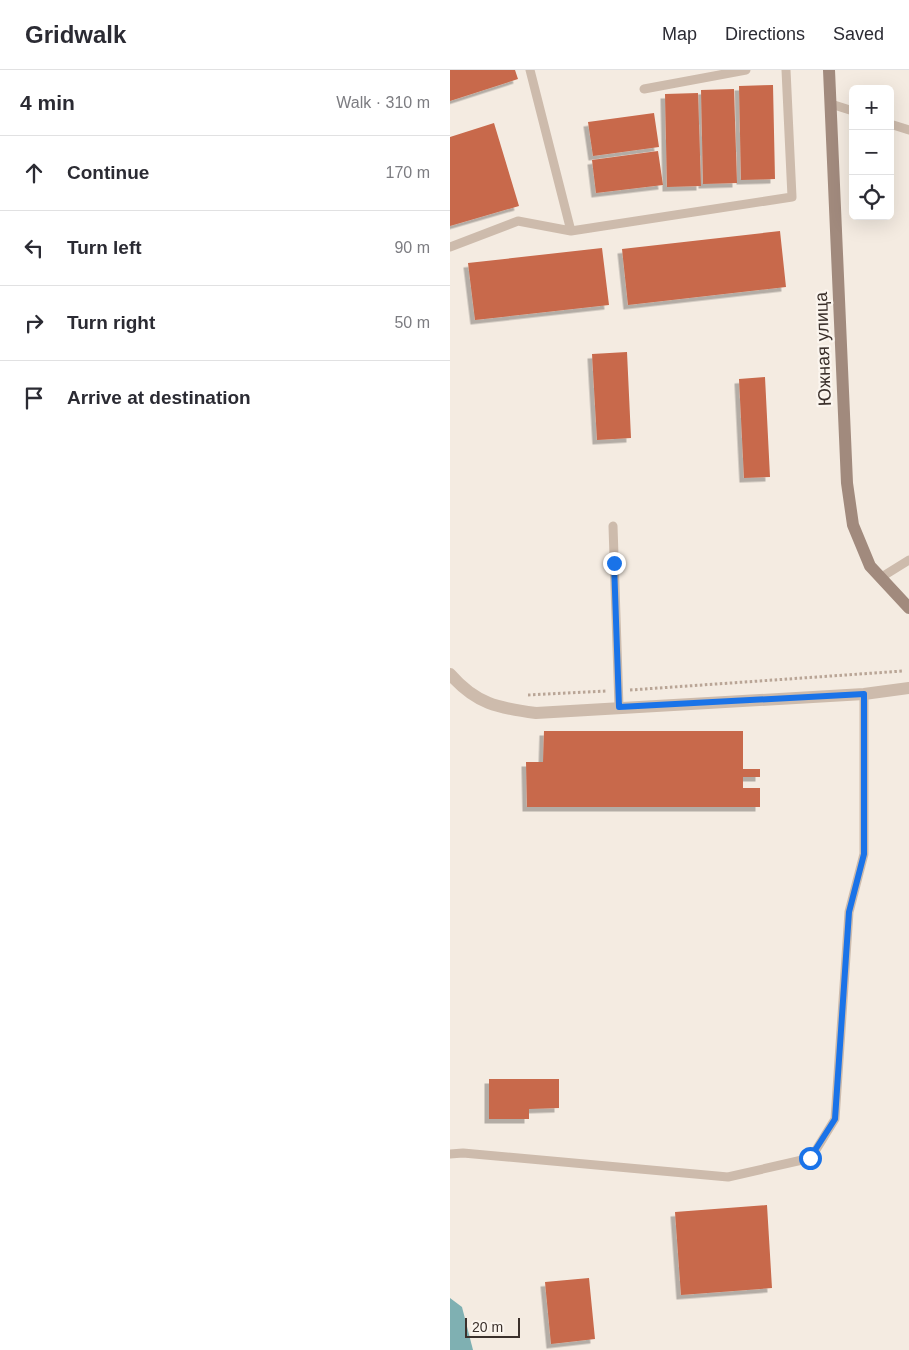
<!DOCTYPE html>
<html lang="en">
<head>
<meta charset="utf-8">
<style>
  body { margin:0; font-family:Helvetica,sans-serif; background:#f7f7f7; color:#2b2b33 }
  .controls { position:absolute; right:15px; top:15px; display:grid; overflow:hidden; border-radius:8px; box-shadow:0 5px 20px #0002 }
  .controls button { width:45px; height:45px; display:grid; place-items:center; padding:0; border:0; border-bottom:1px solid #e1e1e2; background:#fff; color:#2b2b33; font:25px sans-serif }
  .scale { position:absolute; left:15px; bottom:12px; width:55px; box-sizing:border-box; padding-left:5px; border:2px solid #3b302b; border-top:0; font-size:14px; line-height:18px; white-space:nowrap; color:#3b302b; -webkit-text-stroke:4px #fbf5ee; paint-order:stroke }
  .stop { position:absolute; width:15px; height:15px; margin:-11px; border:4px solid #1a73e8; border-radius:50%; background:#fff }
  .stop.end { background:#1a73e8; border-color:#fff; box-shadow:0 1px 5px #0008 }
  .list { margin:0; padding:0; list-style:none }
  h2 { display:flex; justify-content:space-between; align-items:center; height:65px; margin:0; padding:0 20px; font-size:21px }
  h2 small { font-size:16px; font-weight:400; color:#7c7c81 }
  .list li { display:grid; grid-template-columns:32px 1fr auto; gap:15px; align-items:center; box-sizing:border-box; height:75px; padding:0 20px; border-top:1px solid #e1e1e2 }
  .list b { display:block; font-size:19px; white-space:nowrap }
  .list em { font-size:16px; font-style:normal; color:#7c7c81 }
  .icon { flex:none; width:28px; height:28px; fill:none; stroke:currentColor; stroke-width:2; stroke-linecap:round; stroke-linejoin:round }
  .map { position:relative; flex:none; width:459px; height:1280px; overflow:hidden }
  header { display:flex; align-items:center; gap:30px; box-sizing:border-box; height:70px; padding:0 25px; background:#fff; border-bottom:1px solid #e1e1e2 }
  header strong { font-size:24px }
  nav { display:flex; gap:28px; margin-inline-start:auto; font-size:18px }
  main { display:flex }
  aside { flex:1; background:#fff }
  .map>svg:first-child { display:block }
  .water { fill:#7fb0b2 }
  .building { fill:#c8694b; filter:url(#shadow) }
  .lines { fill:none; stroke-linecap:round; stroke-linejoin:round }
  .path { stroke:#b9a596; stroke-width:3; stroke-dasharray:2.5 2.5; stroke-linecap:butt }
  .lane { stroke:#cdbbac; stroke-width:9 }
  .street { stroke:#cdbbac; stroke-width:12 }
  .secondary { stroke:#a18a7d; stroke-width:12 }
  .route { stroke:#1a73e8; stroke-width:6 }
  .labels { text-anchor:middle; stroke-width:4.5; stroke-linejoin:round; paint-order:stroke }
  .street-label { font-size:18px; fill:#3b302b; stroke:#fbf5ee }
</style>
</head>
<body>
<header>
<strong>Gridwalk</strong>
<nav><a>Map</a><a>Directions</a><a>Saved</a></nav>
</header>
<main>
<aside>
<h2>4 min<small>Walk · 310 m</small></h2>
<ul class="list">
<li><svg class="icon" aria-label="ahead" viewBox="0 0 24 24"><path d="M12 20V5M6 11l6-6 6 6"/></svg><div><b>Continue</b></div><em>170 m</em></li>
<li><svg class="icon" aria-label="left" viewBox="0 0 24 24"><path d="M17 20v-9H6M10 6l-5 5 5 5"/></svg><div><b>Turn left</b></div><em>90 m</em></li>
<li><svg class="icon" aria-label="right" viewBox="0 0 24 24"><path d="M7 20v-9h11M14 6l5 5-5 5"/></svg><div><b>Turn right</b></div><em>50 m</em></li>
<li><svg class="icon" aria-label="arrive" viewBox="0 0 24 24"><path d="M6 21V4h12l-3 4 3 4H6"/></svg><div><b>Arrive at destination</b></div></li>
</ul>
</aside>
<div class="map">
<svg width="459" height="1280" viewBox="0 0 459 1280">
  <defs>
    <filter id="shadow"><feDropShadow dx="-4.5" dy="4.5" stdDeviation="0" flood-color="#0004"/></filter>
  </defs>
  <rect width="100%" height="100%" fill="#f4ebe1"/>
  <!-- water -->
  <path class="water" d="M 0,1228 L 12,1237 L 23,1280 L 0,1280 Z"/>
  <!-- building -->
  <path class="building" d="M 0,0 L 65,0 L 68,9 L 0,31 Z
    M 323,15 L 325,109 L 291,110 L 289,16 Z
    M 284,19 L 287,113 L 253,114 L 251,20 Z
    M 248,23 L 251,116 L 217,117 L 215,24 Z
    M 204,43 L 209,77 L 143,86 L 138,52 Z
    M 44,53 L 69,136 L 0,156 L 0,67 Z
    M 208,81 L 213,115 L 146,123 L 142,90 Z
    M 330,161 L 336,217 L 178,235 L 172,179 Z
    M 152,178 L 159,235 L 25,250 L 18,193 Z
    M 177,282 L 181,368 L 147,370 L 142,284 Z
    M 315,307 L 320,407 L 294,408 L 289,309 Z
    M 94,661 L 293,661 L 293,699 L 310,699 L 310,707 L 293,707 L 293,718 L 310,718 L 310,737 L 77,737 L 76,692 L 93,692 Z
    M 39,1009 L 109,1009 L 109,1038 L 79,1039 L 79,1049 L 39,1049 Z
    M 317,1135 L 322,1218 L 231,1225 L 225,1142 Z
    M 139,1208 L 145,1269 L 101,1274 L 95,1212 Z"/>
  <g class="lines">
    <!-- path -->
    <path class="path" d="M 180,620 L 453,601
      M 78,625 L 157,621"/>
    <!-- lane -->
    <path class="lane" d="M 80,0 L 121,161
      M 194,19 L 296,0
      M 381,34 L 403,41
      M 440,54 L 459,60
      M 0,177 L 68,151 L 121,161 L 342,127 L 336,0
      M 163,456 L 169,637
      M 430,508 L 459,490
      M 0,1084 L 13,1083 L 278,1107 L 361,1088 L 385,1049 L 399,842 L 414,784 L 414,624"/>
    <!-- street -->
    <path class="street" d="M 0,604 C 26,634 48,638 86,643 L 414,624 L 459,618"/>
    <!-- secondary -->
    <path class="secondary" d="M 379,0 L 397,413 L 403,455 L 420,496 L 459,538"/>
  </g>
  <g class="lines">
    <!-- route -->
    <path class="route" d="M 164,493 L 169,637 L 414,624 L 414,784 L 399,842 L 385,1049 L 360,1088"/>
  </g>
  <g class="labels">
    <!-- street labels -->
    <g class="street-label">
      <text transform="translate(373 279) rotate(-92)" y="6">Южная улица</text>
    </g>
  </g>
</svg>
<div class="controls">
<button>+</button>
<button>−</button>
<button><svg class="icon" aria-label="locate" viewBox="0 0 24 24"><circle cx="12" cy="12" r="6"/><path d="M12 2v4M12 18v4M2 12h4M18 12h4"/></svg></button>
</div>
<div class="scale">20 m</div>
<div class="stop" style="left:360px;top:1088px"></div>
<div class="stop end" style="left:164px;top:493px"></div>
</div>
</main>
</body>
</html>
